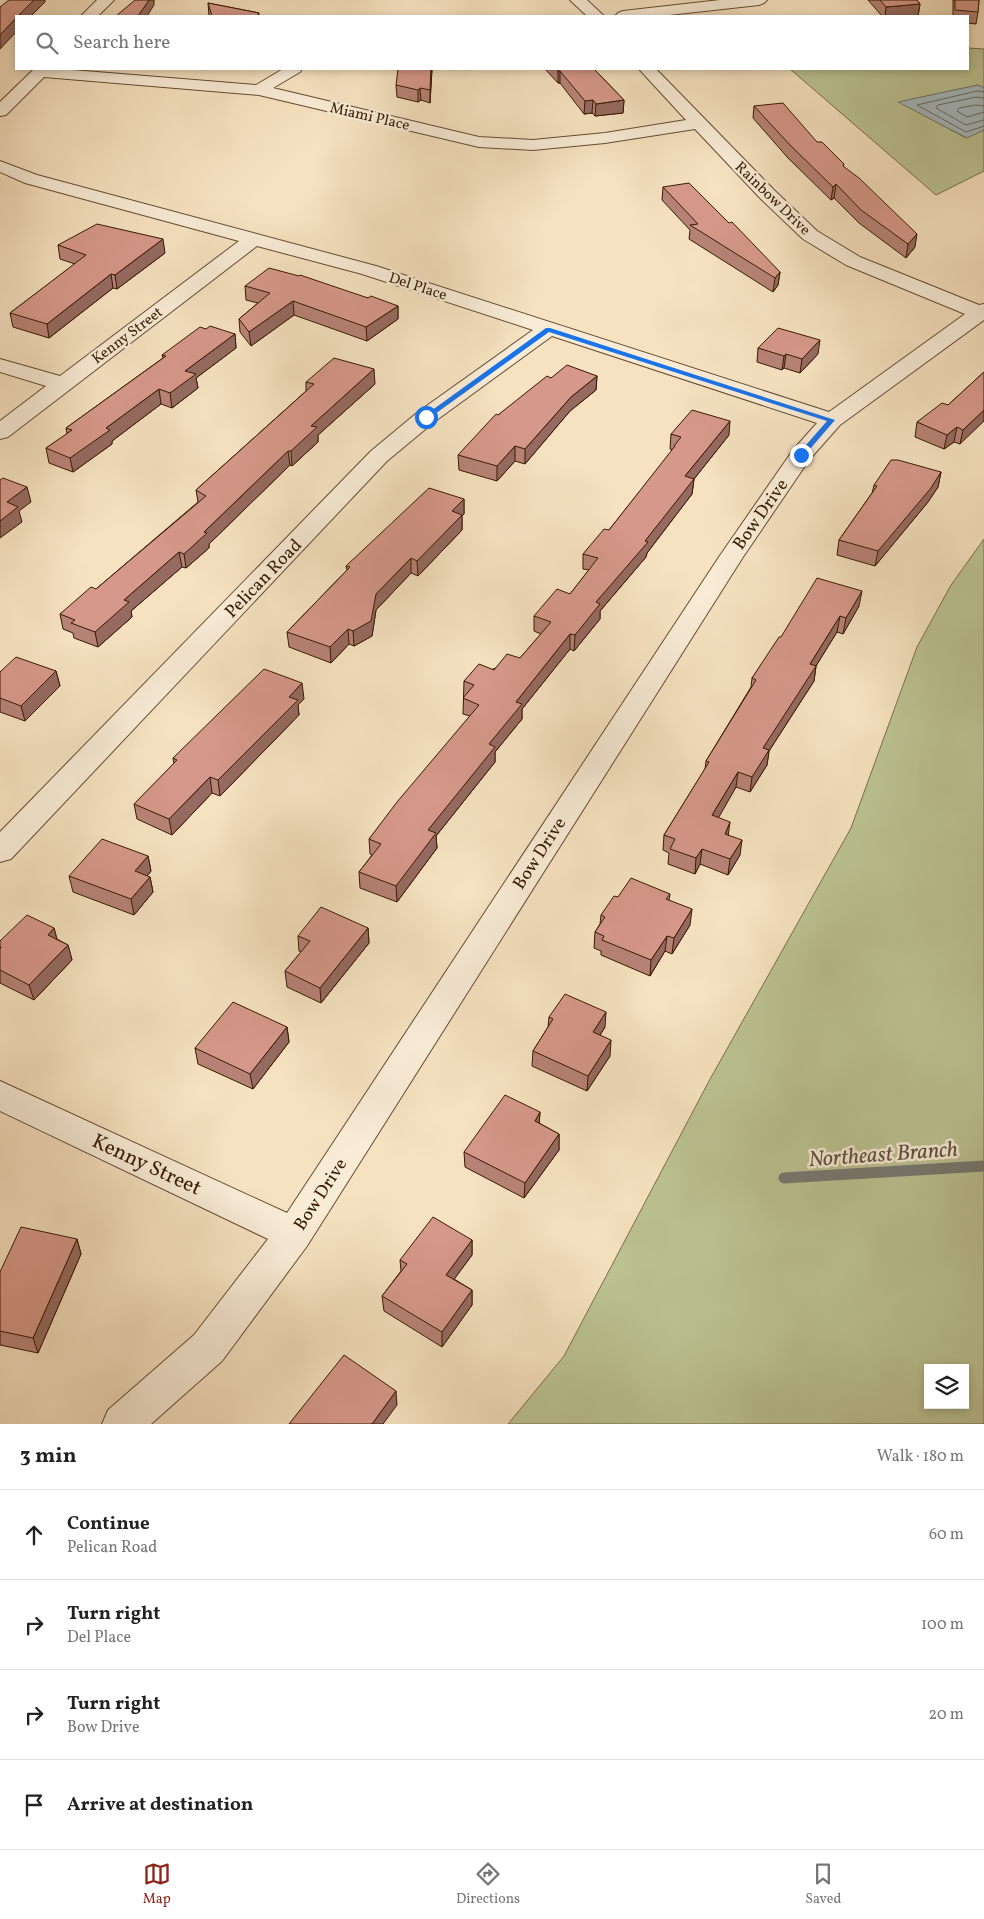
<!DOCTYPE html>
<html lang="en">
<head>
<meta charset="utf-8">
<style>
  body { margin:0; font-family:Vollkorn,serif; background:#f6f6f6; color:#222 }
  .controls { position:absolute; right:15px; bottom:15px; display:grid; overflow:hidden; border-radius:0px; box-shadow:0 2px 8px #0003 }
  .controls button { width:45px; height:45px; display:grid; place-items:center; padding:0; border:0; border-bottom:1px solid #e0e0e0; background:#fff; color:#222; font:25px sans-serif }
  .stop { position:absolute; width:15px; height:15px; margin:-11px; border:4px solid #1a73e8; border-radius:50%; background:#fff }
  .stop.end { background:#1a73e8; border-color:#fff; box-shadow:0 1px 5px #0008 }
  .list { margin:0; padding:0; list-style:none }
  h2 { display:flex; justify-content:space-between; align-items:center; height:65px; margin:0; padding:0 20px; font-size:21px }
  h2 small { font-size:16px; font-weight:400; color:#767676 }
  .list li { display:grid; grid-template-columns:32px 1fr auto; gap:15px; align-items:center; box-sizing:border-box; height:90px; padding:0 20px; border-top:1px solid #e0e0e0 }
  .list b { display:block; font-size:19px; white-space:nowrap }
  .list p { margin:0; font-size:16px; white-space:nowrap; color:#767676 }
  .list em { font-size:16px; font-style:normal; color:#767676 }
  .icon { flex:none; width:28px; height:28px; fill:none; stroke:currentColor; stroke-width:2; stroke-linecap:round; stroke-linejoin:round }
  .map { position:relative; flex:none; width:984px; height:1424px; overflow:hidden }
  .search { position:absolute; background:#fff; box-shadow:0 2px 8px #0003; left:15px; right:15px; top:15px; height:55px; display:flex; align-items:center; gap:12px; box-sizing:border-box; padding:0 18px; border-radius:0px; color:#767676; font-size:19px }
  .sheet { height:425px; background:#fff }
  nav { display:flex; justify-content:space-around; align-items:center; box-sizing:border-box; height:70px; border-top:1px solid #e0e0e0; background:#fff; font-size:14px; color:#767676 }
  nav a { display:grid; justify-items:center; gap:2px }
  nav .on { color:#8f2418 }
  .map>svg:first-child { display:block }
  .green { fill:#bcc393; stroke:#796e4a; fill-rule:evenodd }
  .water { fill:#a3babf; stroke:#777a73 }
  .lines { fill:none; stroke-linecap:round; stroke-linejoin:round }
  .shore { stroke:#6c6a60; stroke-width:1 }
  .stream { stroke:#777a73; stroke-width:11 }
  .minor-casing { stroke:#664c30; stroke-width:2 }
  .minor { fill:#f9ecd7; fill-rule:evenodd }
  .wall { fill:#b88377; stroke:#361a00 }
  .shaded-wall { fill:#966a61; stroke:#361a00 }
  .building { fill:#d6988a; stroke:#361a00 }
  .route { fill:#1a73e8 }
  .labels { text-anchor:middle; stroke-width:5; stroke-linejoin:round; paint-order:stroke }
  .far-street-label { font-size:15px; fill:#361a00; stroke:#f9ecd7 }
  .street-label { font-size:18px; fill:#361a00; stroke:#f9ecd7 }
  .near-street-label { font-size:21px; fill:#361a00; stroke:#f9ecd7 }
  .near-water-label { font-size:22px; font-style:italic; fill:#5c5243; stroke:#f9ecd7 }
</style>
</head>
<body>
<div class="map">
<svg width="984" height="1424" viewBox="0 0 984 1424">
  <rect width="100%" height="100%" fill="#f6e2c1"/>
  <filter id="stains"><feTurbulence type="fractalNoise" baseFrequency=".004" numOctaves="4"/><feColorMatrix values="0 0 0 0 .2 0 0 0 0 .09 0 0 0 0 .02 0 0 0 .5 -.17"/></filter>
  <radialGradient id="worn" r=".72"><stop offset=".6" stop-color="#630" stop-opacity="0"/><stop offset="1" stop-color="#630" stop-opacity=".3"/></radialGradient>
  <!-- green -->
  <path class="green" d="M 968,48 L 984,49 L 984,88 L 978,85 L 899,102 L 966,138 L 984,130 L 984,171 L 936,195 L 790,69 L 968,69 Z
    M 984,539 L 984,1424 L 508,1424 L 564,1356 L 709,1081 L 851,828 L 917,647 L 951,585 ZM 928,1368 L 965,1368 L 965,1405 L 928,1405 Z"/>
  <!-- water -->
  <path class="water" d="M 978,85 L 984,88 L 984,130 L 967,138 L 898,102 Z"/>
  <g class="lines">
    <!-- shore -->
    <path class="shore" d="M 984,92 L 977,91 L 917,105 L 966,132 L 984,126
      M 984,98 L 976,97 L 938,105 L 936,108 L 966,125 L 984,120
      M 984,106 L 976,105 L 959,108 L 957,111 L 967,117 L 984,112"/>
    <!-- stream -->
    <path class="stream" d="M 784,1178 L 984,1166"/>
    <!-- minor casing -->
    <g class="minor-casing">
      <path id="minor" d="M 97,0 L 114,0 L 98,16 L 81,16 Z
        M 570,0 L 587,0 L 604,16 L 587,16 Z
        M 720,0 L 767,0 L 764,3 L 759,5 L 660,16 L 615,16 L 618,13 L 623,11 Z
        M 34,69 L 60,69 L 256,85 L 283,69 L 302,69 L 300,72 L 273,88 L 479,137 L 533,140 L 605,133 L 686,120 L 639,69 L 656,69 L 774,190 L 817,231 L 860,257 L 979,305 L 984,304 L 984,320 L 840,425 L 809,460 L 743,557 L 307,1246 L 222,1361 L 151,1424 L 102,1424 L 108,1410 L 194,1335 L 268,1239 L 0,1111 L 0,1081 L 287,1213 L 719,557 L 793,450 L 817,423 L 552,336 L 434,422 L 387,461 L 11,859 L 0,862 L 0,832 L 371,451 L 418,412 L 533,330 L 362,274 L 257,246 L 8,437 L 0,439 L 0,421 L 46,386 L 0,372 L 0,359 L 60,376 L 239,241 L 25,183 L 0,172 L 0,161 L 37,175 L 376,266 L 829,412 L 965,314 L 846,265 L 803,239 L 760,198 L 695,129 L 605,143 L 533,150 L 479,147 L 259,95 L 44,77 L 6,115 L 0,116 L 0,102 Z"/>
    </g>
    <!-- minor -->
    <use href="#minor" class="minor"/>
  </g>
  <!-- wall -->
  <path class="wall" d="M 868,0 L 917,0 L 920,4 L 918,16 L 882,16 Z
    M 953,0 L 979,0 L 978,12 L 976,24 L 968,23 L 968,16 L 953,16 Z
    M 208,3 L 259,13 L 259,16 L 209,16 Z
    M 432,69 L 430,103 L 421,100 L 418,102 L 397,97 L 396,85 Z
    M 545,69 L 594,69 L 624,100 L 623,113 L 595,116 L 592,113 L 584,114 L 560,83 L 558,83 Z
    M 754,106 L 817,142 L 844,164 L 843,167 L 915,247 L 906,258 L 859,223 L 834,198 L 831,200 L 788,158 L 753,118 Z
    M 663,187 L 729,223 L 780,272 L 778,285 L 773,292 L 689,239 L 690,230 L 662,200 Z
    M 58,245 L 165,253 L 117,289 L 113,288 L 49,338 L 13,327 L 10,313 L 75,264 L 60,259 Z
    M 245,286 L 368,298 L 398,306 L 398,319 L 367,341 L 294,315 L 251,346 L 240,332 L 239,319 L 258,303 L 246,300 Z
    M 206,329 L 235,334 L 236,348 L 196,378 L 198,388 L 172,408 L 161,404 L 112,441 L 112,444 L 73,472 L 49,463 L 46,448 L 67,434 L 66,428 L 163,358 L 162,355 Z
    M 758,348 L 818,354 L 800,373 L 784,368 L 782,370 L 757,362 Z
    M 984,372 L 960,444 L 954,442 L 944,449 L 915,437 L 917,422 L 948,405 Z
    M 597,376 L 596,390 L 570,411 L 525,464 L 515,461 L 497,481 L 459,470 L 458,455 L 498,415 L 551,378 Z
    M 306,382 L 375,384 L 318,435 L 318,442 L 292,466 L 290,465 L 209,544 L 209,548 L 186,568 L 182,567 L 131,611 L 132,617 L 98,647 L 74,638 L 73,633 L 63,629 L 60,614 L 96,589 L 198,502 L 196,490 L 306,391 Z
    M 671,434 L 729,435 L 694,479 L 692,494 L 647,553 L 646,557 L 600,611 L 600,619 L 574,651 L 570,649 L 522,709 L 522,719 L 495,752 L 495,762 L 436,836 L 437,848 L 397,902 L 360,888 L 359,872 L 372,855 L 370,854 L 369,839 L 470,716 L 463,714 L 464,681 L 520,658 L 541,634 L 534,631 L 534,616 L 570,594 L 589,570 L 583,569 L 583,554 L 609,530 L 673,450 L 670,449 Z
    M 941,472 L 938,487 L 928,502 L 875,566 L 837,555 L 839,540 L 872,493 L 874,485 Z
    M 464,499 L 464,514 L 462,516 L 462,530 L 418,576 L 411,573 L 376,610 L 372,636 L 354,646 L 349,644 L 331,663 L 289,647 L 287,632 L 347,570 L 346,566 Z
    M 859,606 L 843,634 L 837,632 L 816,666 L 814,681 L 769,751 L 767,765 L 750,792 L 736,787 L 718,817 L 740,855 L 728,875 L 700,864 L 695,874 L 668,864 L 669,853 L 663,850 L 664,835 L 705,769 L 706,761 L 751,687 L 752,678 L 781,637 Z
    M 56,671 L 60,686 L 25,721 L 0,712 L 0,672 Z
    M 304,699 L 298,705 L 299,715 L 220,796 L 212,793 L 172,835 L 137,819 L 134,804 L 174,764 L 173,758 Z
    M 148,856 L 151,871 L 147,876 L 150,877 L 153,892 L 134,915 L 73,892 L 69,876 Z
    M 670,894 L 669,900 L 690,925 L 672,954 L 665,951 L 650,976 L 601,955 L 601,951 L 594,948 L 595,932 L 600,924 L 601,915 L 618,897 Z
    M 54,928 L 57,939 L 68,945 L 72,960 L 34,1000 L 0,983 L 0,941 Z
    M 368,928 L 369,943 L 321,1003 L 287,987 L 285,971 L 301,952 L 299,951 L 298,936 Z
    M 549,1017 L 605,1027 L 600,1035 L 610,1056 L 587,1091 L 532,1066 L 533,1051 L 548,1027 Z
    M 287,1027 L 289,1042 L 253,1089 L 198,1064 L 195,1048 Z
    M 540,1112 L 539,1123 L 559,1134 L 559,1150 L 524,1198 L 465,1167 L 464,1152 Z
    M 77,1239 L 81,1254 L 38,1353 L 0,1345 L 0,1272 Z
    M 472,1240 L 472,1255 L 454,1279 L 472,1290 L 472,1305 L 442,1347 L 384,1311 L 382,1296 L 401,1271 L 400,1260 Z"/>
  <!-- shaded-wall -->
  <path class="shaded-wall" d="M 34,0 L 45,0 L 45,2 L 31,16 L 18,16 Z
    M 149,0 L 154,0 L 154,5 L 147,16 L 138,16 Z
    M 920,4 L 918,16 L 885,16 L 886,7 Z
    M 16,18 L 16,32 L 0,49 L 0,35 Z
    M 431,69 L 432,69 L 430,103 L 430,90 Z
    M 558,71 L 560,71 L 560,83 L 558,83 Z
    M 420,88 L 421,100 L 418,102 L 418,90 Z
    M 593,100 L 592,113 L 584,114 L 585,101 Z
    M 624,100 L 623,113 L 595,116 L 596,104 Z
    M 836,184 L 834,198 L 831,200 L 833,187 Z
    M 917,234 L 915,247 L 906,258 L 908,244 Z
    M 163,239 L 165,253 L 117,289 L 115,275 Z
    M 780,272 L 778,285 L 773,292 L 775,278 Z
    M 111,274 L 113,288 L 49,338 L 47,324 Z
    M 293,301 L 294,315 L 251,346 L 249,332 Z
    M 398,306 L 398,319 L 367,341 L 366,327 Z
    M 235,334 L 236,348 L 196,378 L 198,388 L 172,408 L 170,393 L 185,371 Z
    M 820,340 L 818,354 L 800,373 L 802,359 Z
    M 786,354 L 784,368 L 782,370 L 784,356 Z
    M 374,369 L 375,384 L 318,435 L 318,442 L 292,466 L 291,451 L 311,426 Z
    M 597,376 L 596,390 L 570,411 L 525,464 L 525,449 L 571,397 Z
    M 159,389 L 161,404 L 112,441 L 112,444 L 73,472 L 70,458 L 106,428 Z
    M 984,410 L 984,421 L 960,444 L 963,430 Z
    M 730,421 L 729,435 L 694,479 L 692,494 L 647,553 L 646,557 L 600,611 L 600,619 L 574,651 L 575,635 L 596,602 L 645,541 L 685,476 Z
    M 957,427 L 954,442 L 944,449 L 947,435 Z
    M 515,446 L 515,461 L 497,481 L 497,466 Z
    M 288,451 L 290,465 L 209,544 L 209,548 L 186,568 L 184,554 L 204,532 Z
    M 941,472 L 938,487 L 928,502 L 875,566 L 878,551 Z
    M 27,487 L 31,502 L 19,511 L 22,522 L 0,538 L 0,521 L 7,502 Z
    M 464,499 L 464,514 L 462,516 L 462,530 L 418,576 L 417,561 L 452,511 Z
    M 179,552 L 182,567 L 131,611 L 132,617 L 98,647 L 95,632 L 124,600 Z
    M 411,558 L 411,573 L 376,610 L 372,636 L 354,646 L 353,631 L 376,594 Z
    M 862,591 L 859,606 L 843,634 L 846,618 Z
    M 840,616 L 837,632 L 814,669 L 816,666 L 814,681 L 769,751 L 767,765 L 750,792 L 752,777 L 763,748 L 810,664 Z
    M 348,629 L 349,644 L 331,663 L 330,647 Z
    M 570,634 L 570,649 L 522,709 L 522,719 L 495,752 L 495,762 L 436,836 L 437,848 L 397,902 L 396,886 L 428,830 L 489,744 L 516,702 Z
    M 56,671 L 60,686 L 25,721 L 21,706 Z
    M 302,683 L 304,699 L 298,705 L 299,715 L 220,796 L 218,780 L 289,697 Z
    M 738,772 L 736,787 L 711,831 L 712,815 Z
    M 210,777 L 212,793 L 172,835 L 169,819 Z
    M 730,822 L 728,837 L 725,834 Z
    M 742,840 L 740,855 L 728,875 L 730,859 Z
    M 702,849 L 700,864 L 695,874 L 696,858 Z
    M 148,856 L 151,871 L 138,887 L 135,871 Z
    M 150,877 L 153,892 L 134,915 L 131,899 Z
    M 692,909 L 690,925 L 672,954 L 674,938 Z
    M 54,928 L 58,944 L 48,935 Z
    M 368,928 L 369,943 L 321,1003 L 320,988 Z
    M 667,936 L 665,951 L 650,976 L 651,960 Z
    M 68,945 L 72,960 L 34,1000 L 29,985 Z
    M 606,1012 L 605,1027 L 592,1048 L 593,1032 Z
    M 287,1027 L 289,1042 L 253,1089 L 250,1074 Z
    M 611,1040 L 610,1056 L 587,1091 L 588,1076 Z
    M 540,1112 L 539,1127 L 535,1121 Z
    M 559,1134 L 559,1150 L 524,1198 L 525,1183 Z
    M 77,1239 L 81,1254 L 38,1353 L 33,1338 Z
    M 472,1240 L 472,1255 L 447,1289 L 446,1275 Z
    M 472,1290 L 472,1305 L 442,1347 L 442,1332 Z
    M 396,1391 L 397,1405 L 383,1424 L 372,1424 Z"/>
  <!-- building -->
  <path class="building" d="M 9,0 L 34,0 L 18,16 L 16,16 L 16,18 L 0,35 L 0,7 Z
    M 135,0 L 149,0 L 138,16 L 116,16 Z
    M 880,0 L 917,0 L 920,4 L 886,7 Z
    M 955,0 L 979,0 L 978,12 L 955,10 Z
    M 208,3 L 259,13 L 257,16 L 212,16 Z
    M 398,69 L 431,69 L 430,90 L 420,88 L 418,90 L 396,85 Z
    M 556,69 L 594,69 L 624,100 L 596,104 L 593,100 L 585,101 L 560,71 L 558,71 Z
    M 783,103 L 817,142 L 822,142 L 844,164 L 843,166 L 859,178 L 917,234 L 908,244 L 861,210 L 836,184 L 833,187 L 790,145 L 754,106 Z
    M 689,183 L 729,223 L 732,222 L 780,272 L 775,278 L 690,225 L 698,224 L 663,187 Z
    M 97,224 L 163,239 L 115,275 L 111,274 L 47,324 L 10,313 L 86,255 L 58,245 Z
    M 269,268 L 299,276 L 300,275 L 368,298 L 371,296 L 398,306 L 366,327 L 293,301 L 249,332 L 239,319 L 270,293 L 245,286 Z
    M 210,326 L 235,334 L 185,371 L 196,374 L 170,393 L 159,389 L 106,428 L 110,430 L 70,458 L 46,448 L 72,430 L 66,428 L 166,356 L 162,355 L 200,327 L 206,329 Z
    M 778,328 L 820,340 L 802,359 L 786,354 L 784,356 L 758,348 Z
    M 334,358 L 374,369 L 311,426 L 317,427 L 291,451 L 288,451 L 204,532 L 207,533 L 184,554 L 179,552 L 124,600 L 129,602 L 95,632 L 71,623 L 75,620 L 60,614 L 91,587 L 96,589 L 206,496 L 196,490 L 314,384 L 306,382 Z
    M 567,365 L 597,376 L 571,397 L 525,449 L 515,446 L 497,466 L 458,455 L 496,414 L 498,415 L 547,376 L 551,378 Z
    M 984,372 L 984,410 L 963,430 L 957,427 L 947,435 L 917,422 L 942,403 L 948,405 Z
    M 692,410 L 730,421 L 685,476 L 694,479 L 645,541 L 648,542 L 596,602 L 600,604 L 575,635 L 570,634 L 516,702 L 522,704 L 489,744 L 495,747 L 428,830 L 436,833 L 396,886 L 359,872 L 381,844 L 369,839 L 397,802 L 479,705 L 463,698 L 474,685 L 464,681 L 479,664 L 494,670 L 507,654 L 520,658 L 551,622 L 534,616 L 557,589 L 570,594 L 598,558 L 583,554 L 604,529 L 609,530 L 675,446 L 674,446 L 681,437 L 671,434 Z
    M 891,460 L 898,460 L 941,472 L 931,488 L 878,551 L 839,540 L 877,486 L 874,485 Z
    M 3,478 L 27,487 L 7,502 L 18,507 L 0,521 L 0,480 Z
    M 429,488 L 464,499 L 452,511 L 462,515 L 417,561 L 411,558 L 376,594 L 371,621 L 353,631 L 348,629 L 330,647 L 287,632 L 350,567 L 346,566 Z
    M 817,578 L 862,591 L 846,618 L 840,616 L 810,664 L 816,666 L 763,748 L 769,750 L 752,777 L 738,772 L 712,815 L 730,822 L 725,834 L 742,840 L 730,859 L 702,849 L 696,858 L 670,849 L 675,839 L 664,835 L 709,762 L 706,761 L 756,680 L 752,678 L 779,637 L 781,637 Z
    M 16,657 L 56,671 L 21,706 L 0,698 L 0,672 Z
    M 264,669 L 302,683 L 289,697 L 298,700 L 218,780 L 210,777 L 169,819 L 134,804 L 177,760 L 173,758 Z
    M 102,839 L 148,856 L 135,871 L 150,877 L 131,899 L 69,876 Z
    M 631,878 L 670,894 L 666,899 L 692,909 L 674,938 L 667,936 L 651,960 L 602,940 L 604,936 L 595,932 L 605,917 L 601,915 L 614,896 L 618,897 Z
    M 321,907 L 368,928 L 320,988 L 285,971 L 310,941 L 298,936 Z
    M 27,915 L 54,928 L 48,935 L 68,945 L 29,985 L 0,970 L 0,949 L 1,947 L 0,947 L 0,941 Z
    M 565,994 L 606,1012 L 593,1032 L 611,1040 L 588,1076 L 533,1051 L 553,1019 L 549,1017 Z
    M 233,1002 L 287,1027 L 250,1074 L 195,1048 Z
    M 505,1095 L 540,1112 L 535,1121 L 559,1134 L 525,1183 L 464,1152 Z
    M 433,1217 L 472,1240 L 446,1275 L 472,1290 L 442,1332 L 382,1296 L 407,1264 L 400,1260 Z
    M 21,1227 L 77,1239 L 33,1338 L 0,1331 L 0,1272 Z
    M 344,1355 L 396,1391 L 372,1424 L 289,1424 Z"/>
  <!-- route -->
  <path class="route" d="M 546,328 L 550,328 L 835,420 L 804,456 L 799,456 L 799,453 L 827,421 L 549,332 L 428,419 L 424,419 L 424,416 Z"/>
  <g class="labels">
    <!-- far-street labels -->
    <g class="far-street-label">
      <text transform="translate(370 116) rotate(13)" y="5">Miami Place</text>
      <text transform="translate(773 198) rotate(44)" y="5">Rainbow Drive</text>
      <text transform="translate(418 286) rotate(18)" y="5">Del Place</text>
      <text transform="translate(127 335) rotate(-37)" y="5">Kenny Street</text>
    </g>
    <!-- street labels -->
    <g class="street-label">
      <text transform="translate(760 514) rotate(-55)" y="6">Bow Drive</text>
      <text transform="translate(263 578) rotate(-46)" y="6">Pelican Road</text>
      <text transform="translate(539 853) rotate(-57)" y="6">Bow Drive</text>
      <text transform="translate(320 1194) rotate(-57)" y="6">Bow Drive</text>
    </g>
    <!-- near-street labels -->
    <g class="near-street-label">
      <text transform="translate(147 1164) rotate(25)" y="7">Kenny Street</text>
    </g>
    <!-- near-water labels -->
    <g class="near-water-label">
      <text transform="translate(883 1153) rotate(-4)" y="8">Northeast Branch</text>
    </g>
  </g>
  <rect width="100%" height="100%" filter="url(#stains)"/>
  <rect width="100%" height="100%" fill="url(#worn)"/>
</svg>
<div class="controls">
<button><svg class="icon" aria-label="layers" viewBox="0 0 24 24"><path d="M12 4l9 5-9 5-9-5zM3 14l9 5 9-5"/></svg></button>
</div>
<div class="stop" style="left:426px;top:417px"></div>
<div class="stop end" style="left:801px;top:455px"></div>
<div class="search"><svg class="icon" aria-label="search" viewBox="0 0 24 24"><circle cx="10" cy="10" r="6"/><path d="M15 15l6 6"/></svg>Search here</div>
</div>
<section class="sheet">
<h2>3 min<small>Walk · 180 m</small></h2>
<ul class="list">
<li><svg class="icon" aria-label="ahead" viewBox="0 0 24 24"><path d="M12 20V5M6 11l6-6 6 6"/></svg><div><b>Continue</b><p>Pelican Road</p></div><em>60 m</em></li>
<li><svg class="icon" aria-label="right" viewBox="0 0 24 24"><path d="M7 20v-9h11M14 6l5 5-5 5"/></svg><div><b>Turn right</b><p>Del Place</p></div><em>100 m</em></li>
<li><svg class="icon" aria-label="right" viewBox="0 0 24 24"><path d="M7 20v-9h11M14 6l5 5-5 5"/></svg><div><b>Turn right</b><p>Bow Drive</p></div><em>20 m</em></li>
<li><svg class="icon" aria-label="arrive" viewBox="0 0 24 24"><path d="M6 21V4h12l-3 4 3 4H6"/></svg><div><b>Arrive at destination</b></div></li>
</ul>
</section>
<nav>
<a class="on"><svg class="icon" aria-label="map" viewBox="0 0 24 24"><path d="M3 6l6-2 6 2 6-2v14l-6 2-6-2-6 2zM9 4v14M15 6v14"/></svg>Map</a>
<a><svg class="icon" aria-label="directions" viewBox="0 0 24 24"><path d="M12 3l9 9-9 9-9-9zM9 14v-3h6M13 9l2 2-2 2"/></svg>Directions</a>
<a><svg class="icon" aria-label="saved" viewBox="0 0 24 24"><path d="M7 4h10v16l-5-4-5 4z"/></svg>Saved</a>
</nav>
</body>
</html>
